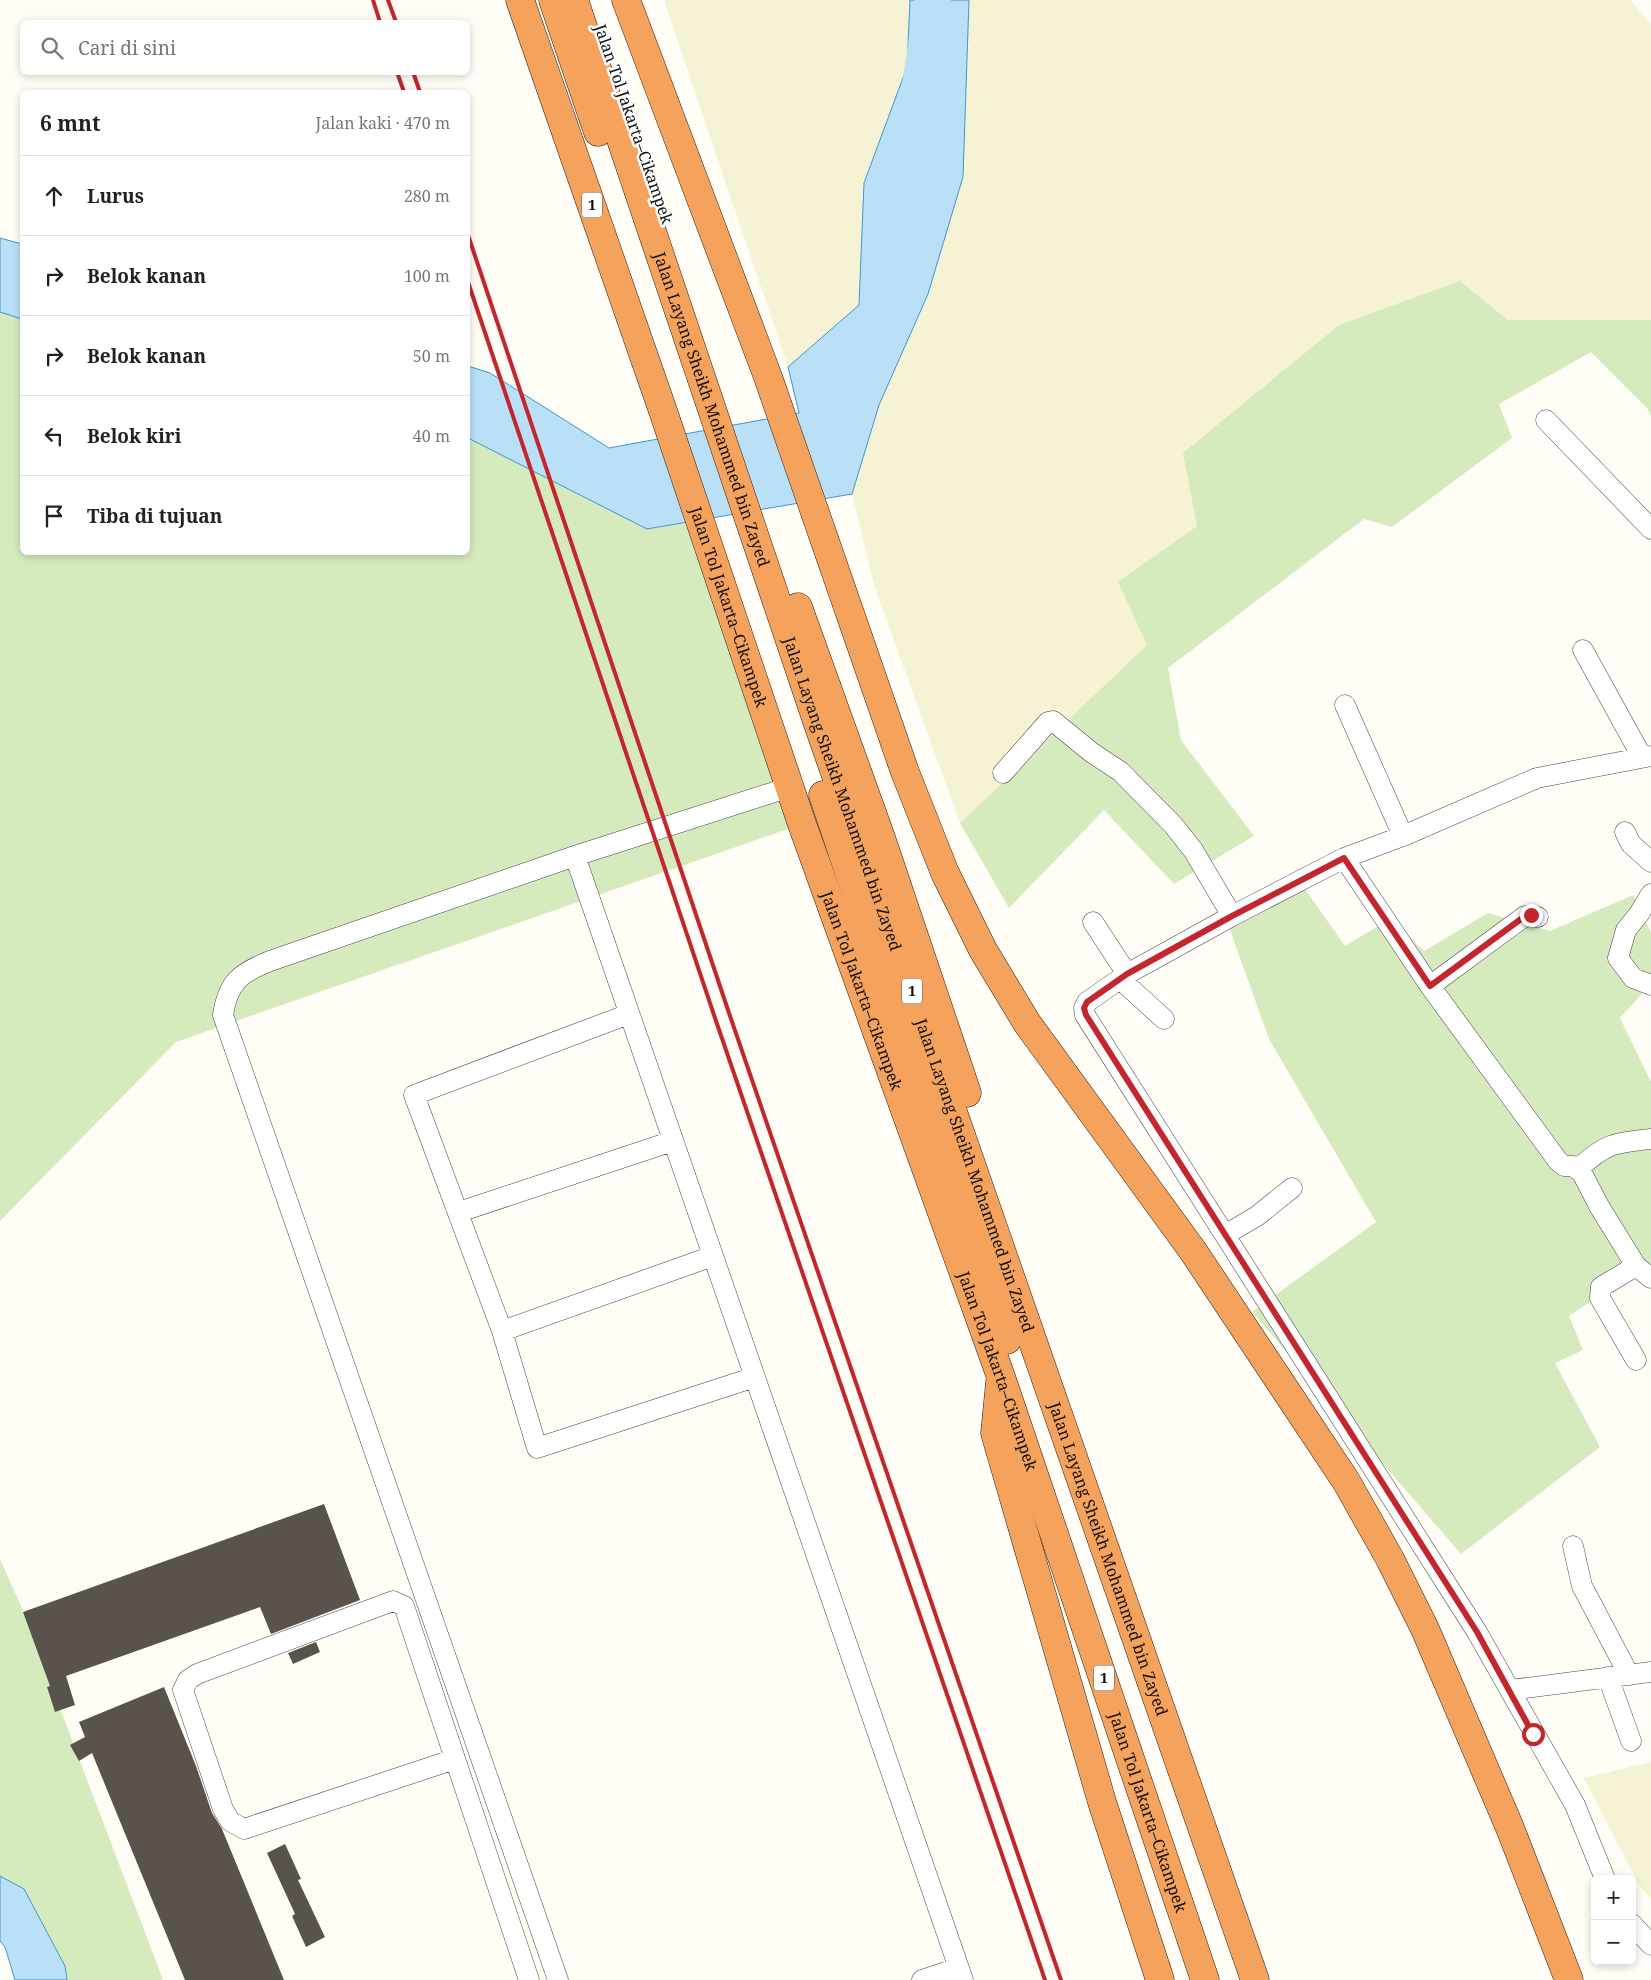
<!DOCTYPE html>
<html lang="id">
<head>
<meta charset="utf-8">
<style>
  body { margin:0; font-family:"Noto Serif",serif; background:#f2f2f2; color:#222 }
  .controls { position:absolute; right:15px; bottom:15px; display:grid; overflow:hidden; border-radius:8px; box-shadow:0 2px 8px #0003 }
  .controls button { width:45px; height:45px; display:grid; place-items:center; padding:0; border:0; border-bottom:1px solid #e0e0e0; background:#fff; color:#222; font:25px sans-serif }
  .stop { position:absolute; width:15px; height:15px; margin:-11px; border:4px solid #c4262e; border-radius:50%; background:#fff }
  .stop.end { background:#c4262e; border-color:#fff; box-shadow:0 1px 5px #0008 }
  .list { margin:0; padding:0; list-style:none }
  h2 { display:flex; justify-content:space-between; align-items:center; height:65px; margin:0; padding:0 20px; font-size:21px }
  h2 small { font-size:16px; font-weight:400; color:#767676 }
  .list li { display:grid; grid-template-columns:32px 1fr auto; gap:15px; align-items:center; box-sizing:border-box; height:80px; padding:0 20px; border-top:1px solid #e0e0e0 }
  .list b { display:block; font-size:19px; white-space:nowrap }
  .list em { font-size:16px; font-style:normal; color:#767676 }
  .icon { flex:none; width:28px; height:28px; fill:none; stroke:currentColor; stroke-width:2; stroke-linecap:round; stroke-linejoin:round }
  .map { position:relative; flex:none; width:1651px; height:1980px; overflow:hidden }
  .search { position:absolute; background:#fff; box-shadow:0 2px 8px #0003; left:20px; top:20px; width:450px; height:55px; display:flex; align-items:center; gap:12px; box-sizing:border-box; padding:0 18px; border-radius:8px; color:#767676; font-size:19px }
  .panel { position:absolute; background:#fff; box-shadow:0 2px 8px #0003; left:20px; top:90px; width:450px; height:465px; border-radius:8px }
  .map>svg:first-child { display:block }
  .farmland { fill:#f6f3d4 }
  .green { fill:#d5ebbd }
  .water { fill:#b9e0f7; stroke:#3f96cf }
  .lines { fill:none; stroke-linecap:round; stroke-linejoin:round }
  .river { stroke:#b9e0f7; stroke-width:36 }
  .building { fill:#5a524d }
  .minor-casing { stroke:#444; stroke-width:21 }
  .highway-casing { stroke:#222; stroke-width:29 }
  .minor { stroke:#fff; stroke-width:20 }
  .highway { stroke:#f5a25d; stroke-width:28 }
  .rail { stroke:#c4262e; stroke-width:4 }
  .route { stroke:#c4262e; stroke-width:6 }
  .labels { text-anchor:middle; stroke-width:5; stroke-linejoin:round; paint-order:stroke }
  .shield { fill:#fff; stroke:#585858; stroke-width:1 }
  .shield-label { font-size:15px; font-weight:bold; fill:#111 }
  .street-label { font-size:16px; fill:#111; stroke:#fff }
</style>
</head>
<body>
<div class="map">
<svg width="1651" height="1980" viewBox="0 0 1651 1980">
  <rect width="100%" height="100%" fill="#fffdf5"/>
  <!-- farmland -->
  <path class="farmland" d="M 664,0 L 910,0 L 907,67 L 864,183 L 859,305 L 788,367 Z
    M 969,0 L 1631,0 L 1651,24 L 1651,320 L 1508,320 L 1460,281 L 1197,526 L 1118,582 L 1148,645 L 960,823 L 874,585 L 852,494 L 879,405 L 928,294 L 963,178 Z
    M 1651,1762 L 1651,1899 L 1639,1885 L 1584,1778 Z"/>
  <!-- green -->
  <path class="green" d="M 1460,281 L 1508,320 L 1651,320 L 1651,416 L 1647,408 L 1591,352 L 1499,404 L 1512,438 L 1392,527 L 1364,519 L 1168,668 L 1181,740 L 1254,836 L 1174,884 L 1104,810 L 1009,908 L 960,823 L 1147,645 L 1118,582 L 1197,526 L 1183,453 L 1339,325 Z
    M 0,312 L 22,319 L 22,552 L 468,552 L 468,438 L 648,529 L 700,521 L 802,824 L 176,1042 L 0,1221 Z
    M 1303,886 L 1345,946 L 1390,919 L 1424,951 L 1488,913 L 1550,931 L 1633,895 L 1651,932 L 1651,984 L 1620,1018 L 1651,1082 L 1651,1262 L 1569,1316 L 1583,1350 L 1555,1363 L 1600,1447 L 1461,1554 L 1252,1312 L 1376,1222 L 1269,1039 L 1229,927 Z
    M 0,1559 L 22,1608 L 163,1980 L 67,1980 L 65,1966 L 24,1889 L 0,1876 Z"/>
  <!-- water -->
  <path class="water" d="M 910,0 L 969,0 L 963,177 L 928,294 L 879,405 L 852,494 L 647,529 L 468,438 L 468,366 L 490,373 L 609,448 L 799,413 L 788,367 L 859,305 L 864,183 L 907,67 Z
    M 0,238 L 22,244 L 22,319 L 0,312 Z
    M 0,1876 L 24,1889 L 65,1966 L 67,1980 L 15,1980 L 5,1947 L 0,1941 Z"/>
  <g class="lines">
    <!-- river -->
    <path class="river" d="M 917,105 L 933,0"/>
  </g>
  <!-- building -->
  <path class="building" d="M 324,1504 L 360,1600 L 271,1634 L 260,1607 L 66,1676 L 75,1705 L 55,1712 L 47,1687 L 50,1686 L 23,1612 Z
    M 316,1642 L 320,1652 L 293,1664 L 288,1653 Z
    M 164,1687 L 196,1766 L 212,1813 L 222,1829 L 284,1980 L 185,1980 L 92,1753 L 79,1761 L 70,1745 L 85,1737 L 79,1722 Z
    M 285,1844 L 301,1879 L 298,1880 L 325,1937 L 306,1947 L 292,1916 L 295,1914 L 267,1853 Z"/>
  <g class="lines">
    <!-- minor casing -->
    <g class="minor-casing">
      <path id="minor" d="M 1546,420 L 1651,529
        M 1583,650 L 1642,757
        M 1345,705 L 1403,836
        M 1003,773 L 1048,722 L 1053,721 L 1091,752 L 1121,772 L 1174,826 L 1193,850 L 1232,916
        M 1625,832 L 1631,844 L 1651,862
        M 575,856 L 963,1980
        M 1344,858 L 1430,986 L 1558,1161 L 1564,1166 L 1573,1166 L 1582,1173 L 1599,1206 L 1636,1266 L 1651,1278
        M 1651,894 L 1639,914 L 1626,930 L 1618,958 L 1633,978 L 1651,985
        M 1093,922 L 1127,974
        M 1120,979 L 1164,1019
        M 1430,986 L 1525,916 L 1538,917
        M 629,1014 L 414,1095 L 502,1331 L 537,1448 L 755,1377
        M 1578,1169 C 1606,1143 1614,1143 1651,1139
        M 459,1212 L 673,1141
        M 1225,1235 L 1257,1216 L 1292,1188
        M 1636,1266 L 1601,1287 L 1600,1298 L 1636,1360
        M 502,1331 L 713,1256
        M 1573,1546 L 1582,1586 L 1629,1675
        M 1608,1677 L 1631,1741
        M 1510,1690 L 1651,1672
        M 455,1759 L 244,1829 L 230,1821 L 223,1809 L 183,1690 L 188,1680 L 197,1674 L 393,1601 L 404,1606 L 529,1980
        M 1605,1879 L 1575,1805 L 1477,1632 L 1085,1015 L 1084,1008 L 1087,1002 L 1127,974 L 1232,916 L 1344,858 L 1403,836 L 1537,778 L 1651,756
        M 1632,1924 L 1651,1945
        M 558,1980 L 223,1015 C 228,982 240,973 270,961 L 575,856 L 790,787
        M 922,1980 L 958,1968"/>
    </g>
    <!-- highway casing -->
    <g class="highway-casing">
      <g id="highway">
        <path id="s1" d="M 520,0 L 663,411 L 802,824 L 1001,1377 L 1205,1980"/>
        <path d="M 553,0 L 598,132"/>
        <path id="s2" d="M 574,0 L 818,724 L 1255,1980"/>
        <path d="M 626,0 L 768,377 L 905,772 L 945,873 L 983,950 L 1027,1023 L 1193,1251 L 1346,1481 L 1390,1559 L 1425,1629 L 1510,1828 L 1569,1980"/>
        <path d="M 798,607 L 880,835 L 967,1093"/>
        <path d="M 823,795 L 1007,1340"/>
        <path d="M 1000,1382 L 995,1433 L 1102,1802 L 1160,1980"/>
      </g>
    </g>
    <!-- minor -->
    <use href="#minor" class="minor"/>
    <!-- highway -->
    <use href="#highway" class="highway"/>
    <!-- rail -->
    <path class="rail" d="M 373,0 L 380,22
      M 388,0 L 396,22
      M 397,72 L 404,92
      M 413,72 L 420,92
      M 468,235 L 729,1013 L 1061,1980
      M 468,282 L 715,1018 L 1045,1980"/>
  </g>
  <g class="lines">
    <!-- route -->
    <path class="route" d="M 1531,915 L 1521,919 L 1430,986 L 1344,858 L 1232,916 L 1127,974 L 1087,1002 L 1084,1008 L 1086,1015 L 1477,1632 L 1533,1734"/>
  </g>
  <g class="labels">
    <!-- shield labels -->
    <g class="shield">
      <rect x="582" y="192.5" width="20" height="25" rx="4"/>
      <rect x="902" y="978.5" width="20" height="25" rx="4"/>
      <rect x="1094" y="1665.5" width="20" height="25" rx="4"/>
    </g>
    <g class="shield-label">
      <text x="592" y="210">1</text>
      <text x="912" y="996">1</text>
      <text x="1104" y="1683">1</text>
    </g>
    <!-- street labels -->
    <g class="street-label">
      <text transform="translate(634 124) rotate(71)" y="6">Jalan Tol Jakarta–Cikampek</text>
      <text dy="6" stroke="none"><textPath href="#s2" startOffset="432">Jalan Layang Sheikh Mohammed bin Zayed</textPath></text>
      <text dy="6" stroke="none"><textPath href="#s1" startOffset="642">Jalan Tol Jakarta–Cikampek</textPath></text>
      <text dy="6" stroke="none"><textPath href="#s2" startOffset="838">Jalan Layang Sheikh Mohammed bin Zayed</textPath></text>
      <text dy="6" stroke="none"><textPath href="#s1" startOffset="1048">Jalan Tol Jakarta–Cikampek</textPath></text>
      <text dy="6" stroke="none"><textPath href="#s2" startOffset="1242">Jalan Layang Sheikh Mohammed bin Zayed</textPath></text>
      <text dy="6" stroke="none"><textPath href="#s1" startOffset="1452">Jalan Tol Jakarta–Cikampek</textPath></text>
      <text dy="6" stroke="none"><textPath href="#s2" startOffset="1648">Jalan Layang Sheikh Mohammed bin Zayed</textPath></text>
      <text dy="6" stroke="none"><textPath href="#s1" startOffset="1918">Jalan Tol Jakarta–Cikampek</textPath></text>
    </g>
  </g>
</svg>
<div class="controls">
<button>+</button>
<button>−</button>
</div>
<div class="stop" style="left:1533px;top:1734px"></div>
<div class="stop end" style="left:1531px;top:915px"></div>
<div class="search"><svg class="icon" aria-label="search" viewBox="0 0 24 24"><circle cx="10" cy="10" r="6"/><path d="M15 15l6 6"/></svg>Cari di sini</div>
<section class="panel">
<h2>6 mnt<small>Jalan kaki · 470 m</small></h2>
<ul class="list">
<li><svg class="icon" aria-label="ahead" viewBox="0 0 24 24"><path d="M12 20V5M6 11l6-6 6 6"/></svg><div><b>Lurus</b></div><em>280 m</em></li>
<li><svg class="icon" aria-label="right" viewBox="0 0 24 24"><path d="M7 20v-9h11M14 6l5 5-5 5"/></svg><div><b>Belok kanan</b></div><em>100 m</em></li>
<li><svg class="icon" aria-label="right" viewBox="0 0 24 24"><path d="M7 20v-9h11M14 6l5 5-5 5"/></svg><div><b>Belok kanan</b></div><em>50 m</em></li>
<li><svg class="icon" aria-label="left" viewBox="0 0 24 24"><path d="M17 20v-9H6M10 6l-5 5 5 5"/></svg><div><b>Belok kiri</b></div><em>40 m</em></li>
<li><svg class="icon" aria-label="arrive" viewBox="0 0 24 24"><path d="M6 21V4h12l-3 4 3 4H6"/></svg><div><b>Tiba di tujuan</b></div></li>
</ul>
</section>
</div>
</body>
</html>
